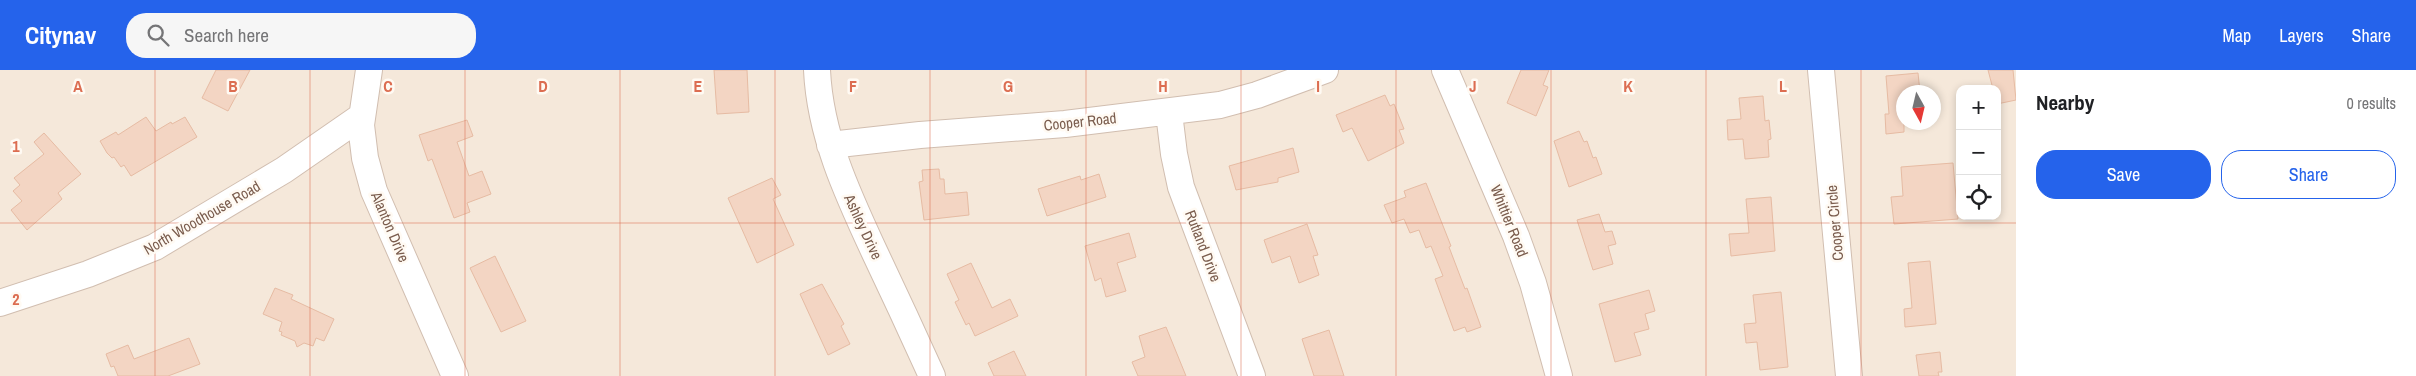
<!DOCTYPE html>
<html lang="en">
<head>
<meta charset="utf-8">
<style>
  body { margin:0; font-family:"Archivo Narrow",sans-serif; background:#f6f6f6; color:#202124 }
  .controls { position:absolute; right:15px; top:15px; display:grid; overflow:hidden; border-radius:10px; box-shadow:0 2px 8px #0003 }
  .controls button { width:45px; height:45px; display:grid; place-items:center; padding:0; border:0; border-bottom:1px solid #e0e0e0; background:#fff; color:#202124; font:25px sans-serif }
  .compass { position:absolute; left:1896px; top:15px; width:45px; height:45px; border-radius:50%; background:#fff; box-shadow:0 2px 8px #0003; rotate:172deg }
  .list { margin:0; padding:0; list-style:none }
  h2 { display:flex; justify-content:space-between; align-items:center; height:65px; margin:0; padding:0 20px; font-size:21px }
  h2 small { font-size:16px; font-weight:400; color:#757577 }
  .actions { display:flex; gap:10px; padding:15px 20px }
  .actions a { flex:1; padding:11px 0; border:1px solid #2563eb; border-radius:20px; text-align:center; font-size:18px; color:#2563eb }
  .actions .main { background:#2563eb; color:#fff }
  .icon { flex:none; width:28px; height:28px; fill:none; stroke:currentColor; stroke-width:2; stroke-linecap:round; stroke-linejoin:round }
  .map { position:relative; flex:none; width:2016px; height:306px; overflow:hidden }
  header { display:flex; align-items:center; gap:30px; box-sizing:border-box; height:70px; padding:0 25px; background:#2563eb; color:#fff }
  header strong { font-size:24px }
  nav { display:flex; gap:28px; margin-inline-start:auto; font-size:18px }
  .search { width:350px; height:45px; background:#f6f6f6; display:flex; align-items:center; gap:12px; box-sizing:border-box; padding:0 18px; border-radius:20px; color:#757577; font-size:19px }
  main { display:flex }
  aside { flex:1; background:#fff }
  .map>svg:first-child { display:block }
  .residential { fill:#f5e8da; fill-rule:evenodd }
  .building { fill:#f3d5c3; stroke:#e6bba3 }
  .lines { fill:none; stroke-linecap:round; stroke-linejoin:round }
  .minor-casing { stroke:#d1beb0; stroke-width:28 }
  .minor { stroke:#fff; stroke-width:26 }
  .grid { fill:none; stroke:#dc6d51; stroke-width:1; stroke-opacity:0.55 }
  .labels { text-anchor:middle; stroke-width:5; stroke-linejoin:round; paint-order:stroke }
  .street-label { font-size:15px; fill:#7a5c4d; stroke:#fffaf3 }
  .grid-label { font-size:16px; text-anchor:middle; font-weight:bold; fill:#dc6d51; stroke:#fffaf3; stroke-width:5; stroke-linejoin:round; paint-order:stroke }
</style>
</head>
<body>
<header>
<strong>Citynav</strong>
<div class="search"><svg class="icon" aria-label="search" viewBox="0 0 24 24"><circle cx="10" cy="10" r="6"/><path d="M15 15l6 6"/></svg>Search here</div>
<nav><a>Map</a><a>Layers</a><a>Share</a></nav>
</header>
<main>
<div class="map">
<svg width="2016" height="306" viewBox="0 0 2016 306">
  <rect width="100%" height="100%" fill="#fdf6ec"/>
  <!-- residential -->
  <path class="residential" d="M 0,0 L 2016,0 L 2016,306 L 0,306 ZM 1960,19 L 1997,19 L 1997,146 L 1960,146 ZM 1904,22 L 1934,22 L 1934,52 L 1904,52 Z"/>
  <!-- building -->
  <path class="building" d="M 216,0 L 250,0 L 228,41 L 202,28 Z
    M 714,0 L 747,0 L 749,42 L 717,44 Z
    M 1521,0 L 1549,0 L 1543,15 L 1548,17 L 1536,46 L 1507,33 Z
    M 1988,0 L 2013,0 L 2016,30 L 1997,34 L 1997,19 L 1993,19 Z
    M 1918,3 L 1920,22 L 1904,22 L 1904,62 L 1886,64 L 1885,44 L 1889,44 L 1886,6 Z
    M 1385,25 L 1390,36 L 1394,34 L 1404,59 L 1399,60 L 1404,73 L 1368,91 L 1352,58 L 1343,62 L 1336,45 Z
    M 1763,26 L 1765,51 L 1769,50 L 1771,69 L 1768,70 L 1769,87 L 1745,89 L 1743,69 L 1728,70 L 1727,50 L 1741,49 L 1739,28 Z
    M 146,47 L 156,61 L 171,52 L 172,54 L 185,47 L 197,67 L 131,106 L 124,95 L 121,97 L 114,87 L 112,88 L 107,83 L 100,71 L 116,62 L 118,65 Z
    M 467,50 L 473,66 L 457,72 L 469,106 L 482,101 L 491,124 L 467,133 L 470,142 L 454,148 L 432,89 L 428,91 L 419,65 Z
    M 1579,61 L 1584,72 L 1587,71 L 1593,88 L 1596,87 L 1602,104 L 1569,117 L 1554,71 Z
    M 44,63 L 81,104 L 58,123 L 62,129 L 27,160 L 11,140 L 22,131 L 13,121 L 20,115 L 14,108 L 44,84 L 34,72 Z
    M 1293,78 L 1299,102 L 1278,108 L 1278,112 L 1236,120 L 1229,96 Z
    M 1953,93 L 1958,149 L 1894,154 L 1891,127 L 1903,126 L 1901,97 Z
    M 939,99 L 940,109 L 944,109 L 945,124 L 967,122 L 969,145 L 924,150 L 919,112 L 923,111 L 922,100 Z
    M 1099,104 L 1106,127 L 1047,146 L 1038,119 L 1080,106 L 1081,110 Z
    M 772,108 L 781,125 L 773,129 L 794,175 L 757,193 L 728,128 Z
    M 1426,113 L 1451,176 L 1449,177 L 1465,219 L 1467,218 L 1481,257 L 1467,262 L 1465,257 L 1454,261 L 1435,209 L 1443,206 L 1431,176 L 1426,178 L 1419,160 L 1410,163 L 1404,149 L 1392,153 L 1384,135 L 1406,127 L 1404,121 Z
    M 1771,127 L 1775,181 L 1731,186 L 1729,164 L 1749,163 L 1746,129 Z
    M 1599,144 L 1605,162 L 1612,161 L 1616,174 L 1608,176 L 1613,194 L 1593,200 L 1577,150 Z
    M 1307,154 L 1318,185 L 1313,186 L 1319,205 L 1299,213 L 1290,186 L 1272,193 L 1264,170 Z
    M 1129,163 L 1136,187 L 1117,193 L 1126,221 L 1106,227 L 1101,208 L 1095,211 L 1085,176 Z
    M 495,186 L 526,251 L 501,262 L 470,198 Z
    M 1930,191 L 1936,254 L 1905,257 L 1904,239 L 1912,238 L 1908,193 Z
    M 971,193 L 992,238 L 1010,229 L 1018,246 L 975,266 L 969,253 L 966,255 L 955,232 L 959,230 L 947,204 Z
    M 822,214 L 844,254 L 841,256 L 850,274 L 828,285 L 800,224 Z
    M 275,218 L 293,225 L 291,229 L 334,249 L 324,271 L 316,268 L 313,276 L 304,273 L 297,277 L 295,271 L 281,265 L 282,262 L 279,261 L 282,252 L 263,244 Z
    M 1649,220 L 1655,241 L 1645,244 L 1649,259 L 1634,263 L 1641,285 L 1615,292 L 1599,234 Z
    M 1781,222 L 1788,297 L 1760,300 L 1757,272 L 1746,273 L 1744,254 L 1756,253 L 1753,225 Z
    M 1166,257 L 1186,306 L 1138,306 L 1132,292 L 1145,287 L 1139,266 Z
    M 1329,260 L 1344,306 L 1314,306 L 1302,269 Z
    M 189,268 L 200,294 L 168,306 L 118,306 L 114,296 L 111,297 L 106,284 L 128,275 L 134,289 Z
    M 1014,281 L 1026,306 L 994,306 L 988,293 Z
    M 1940,282 L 1942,302 L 1938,302 L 1939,306 L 1919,306 L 1916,285 Z"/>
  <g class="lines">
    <!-- minor casing -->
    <g class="minor-casing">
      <path id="minor" d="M 369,0 L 361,55 L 365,88 L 374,121 L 455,306
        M 817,0 C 820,65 847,123 874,181 C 894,223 913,264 932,306
        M 1445,0 L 1516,166 L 1533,213 L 1559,306
        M 1821,0 L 1849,306
        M 1169,43 L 1174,84 L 1181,117 L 1252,306
        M 830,75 L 920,65 L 1065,54 L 1220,35 L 1257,25 L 1325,0
        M 0,233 L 88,204 L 155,177 L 284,100 L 362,46"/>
    </g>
    <!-- minor -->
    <use href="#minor" class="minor"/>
  </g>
  <!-- grid -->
  <path class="grid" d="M 155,0 L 155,306M 310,0 L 310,306M 465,0 L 465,306M 620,0 L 620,306M 775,0 L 775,306M 930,0 L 930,306M 1086,0 L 1086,306M 1241,0 L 1241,306M 1396,0 L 1396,306M 1551,0 L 1551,306M 1706,0 L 1706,306M 1861,0 L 1861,306M 0,153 L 2016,153"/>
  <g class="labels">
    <!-- street labels -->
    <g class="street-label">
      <text transform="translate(1080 52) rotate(-6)" y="5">Cooper Road</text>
      <text transform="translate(202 148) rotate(-30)" y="5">North Woodhouse Road</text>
      <text transform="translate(1509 151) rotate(68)" y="5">Whittier Road</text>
      <text transform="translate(1835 153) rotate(-95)" y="5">Cooper Circle</text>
      <text transform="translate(390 157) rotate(67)" y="5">Alanton Drive</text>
      <text transform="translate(863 157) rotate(65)" y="5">Ashley Drive</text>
      <text transform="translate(1203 176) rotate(69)" y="5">Rutland Drive</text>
    </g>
  </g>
  <g class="grid-label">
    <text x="78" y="22">A</text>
    <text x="233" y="22">B</text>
    <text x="388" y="22">C</text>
    <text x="543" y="22">D</text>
    <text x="698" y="22">E</text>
    <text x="853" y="22">F</text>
    <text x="1008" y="22">G</text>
    <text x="1163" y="22">H</text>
    <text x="1318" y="22">I</text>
    <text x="1473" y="22">J</text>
    <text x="1628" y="22">K</text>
    <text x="1783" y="22">L</text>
    <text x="16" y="82">1</text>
    <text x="16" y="235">2</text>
  </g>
</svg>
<div class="controls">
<button>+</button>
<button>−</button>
<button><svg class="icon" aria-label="locate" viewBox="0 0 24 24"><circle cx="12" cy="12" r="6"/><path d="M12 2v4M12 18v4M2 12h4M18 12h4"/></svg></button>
</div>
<svg class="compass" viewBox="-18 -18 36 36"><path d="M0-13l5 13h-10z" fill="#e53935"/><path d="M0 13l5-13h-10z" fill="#757577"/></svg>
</div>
<aside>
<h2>Nearby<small>0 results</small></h2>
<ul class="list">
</ul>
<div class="actions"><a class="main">Save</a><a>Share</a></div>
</aside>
</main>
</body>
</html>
